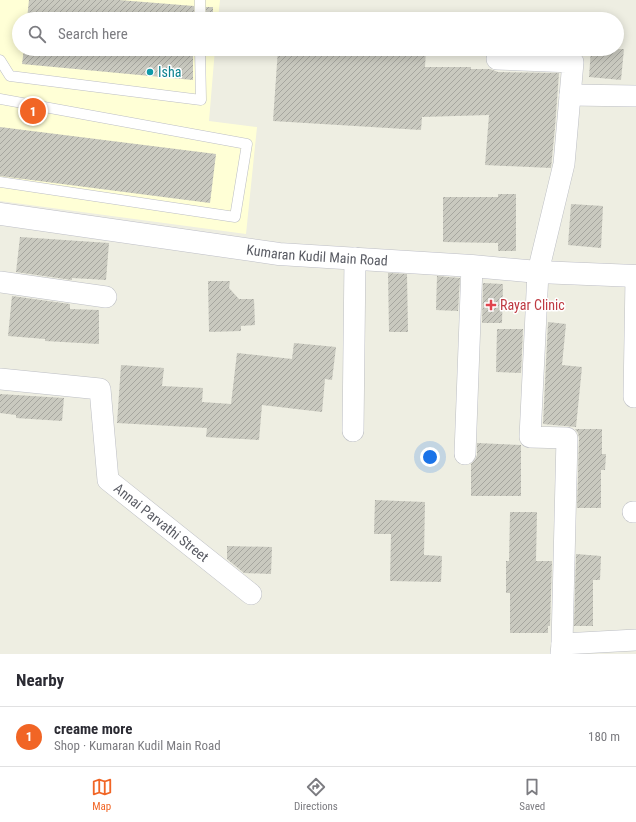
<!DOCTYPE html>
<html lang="en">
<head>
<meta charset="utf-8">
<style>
  body { margin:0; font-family:"Roboto Condensed",sans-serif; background:#f2f2f3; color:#2b2b33 }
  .you { position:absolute; left:430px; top:457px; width:14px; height:14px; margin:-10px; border:3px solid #fff; border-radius:50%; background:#1a73e8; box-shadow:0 0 0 6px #1a73e833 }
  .badge { display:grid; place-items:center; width:26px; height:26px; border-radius:50%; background:#f16525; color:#fff; font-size:13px; font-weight:700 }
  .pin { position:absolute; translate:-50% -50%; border:2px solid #fff; box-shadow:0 1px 4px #0006 }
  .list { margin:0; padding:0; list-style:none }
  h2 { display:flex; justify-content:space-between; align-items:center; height:52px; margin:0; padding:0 16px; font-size:17px }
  h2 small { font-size:13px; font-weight:400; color:#7c7c81 }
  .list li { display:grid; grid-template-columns:26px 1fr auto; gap:12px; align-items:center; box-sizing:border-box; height:60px; padding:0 16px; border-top:1px solid #e1e1e2 }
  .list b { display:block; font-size:15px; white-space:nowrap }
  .list p { margin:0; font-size:13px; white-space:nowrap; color:#7c7c81 }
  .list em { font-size:13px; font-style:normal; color:#7c7c81 }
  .icon { flex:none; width:22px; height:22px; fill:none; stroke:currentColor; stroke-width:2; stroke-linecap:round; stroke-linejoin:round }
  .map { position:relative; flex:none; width:636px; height:654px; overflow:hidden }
  .search { position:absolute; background:#fff; box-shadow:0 2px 10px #0003; left:12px; right:12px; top:12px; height:44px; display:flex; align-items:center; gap:10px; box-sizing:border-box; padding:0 14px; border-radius:22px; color:#7c7c81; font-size:15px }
  .sheet { height:112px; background:#fff }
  nav { display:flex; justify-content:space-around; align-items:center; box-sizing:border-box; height:56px; border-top:1px solid #e1e1e2; background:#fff; font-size:11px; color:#7c7c81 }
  nav a { display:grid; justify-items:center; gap:2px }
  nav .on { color:#f16525 }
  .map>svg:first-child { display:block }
  .commercial { fill:#ffffd6 }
  .building { fill:url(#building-hatch) }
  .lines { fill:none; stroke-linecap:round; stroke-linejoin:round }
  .lane-casing { stroke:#bcbec4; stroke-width:11 }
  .street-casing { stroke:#bcbec4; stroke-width:22 }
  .secondary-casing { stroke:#bdbec6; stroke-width:23 }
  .lane { stroke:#fff; stroke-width:10 }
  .street { stroke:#fff; stroke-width:21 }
  .secondary { stroke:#fff; stroke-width:22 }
  .culture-dot { fill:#0f9aa8; stroke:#fff; stroke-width:1.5 }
  .health-dot { fill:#e0444e; stroke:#fff; stroke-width:1.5 }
  .labels { text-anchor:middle; stroke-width:3; stroke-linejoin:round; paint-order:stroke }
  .culture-label { font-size:14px; fill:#0d838f; stroke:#fff; text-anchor:start }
  .street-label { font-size:14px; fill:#5a5c64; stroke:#fff }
  .health-label { font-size:14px; fill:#be3a42; stroke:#fff; text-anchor:start }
</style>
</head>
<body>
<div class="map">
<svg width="636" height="654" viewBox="0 0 636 654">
  <defs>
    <pattern id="building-hatch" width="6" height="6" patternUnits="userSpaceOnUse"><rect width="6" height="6" fill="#c9c9bf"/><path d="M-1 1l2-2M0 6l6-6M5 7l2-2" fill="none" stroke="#a6a69f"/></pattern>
  </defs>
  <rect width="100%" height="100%" fill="#eeeee2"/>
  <!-- commercial -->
  <path class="commercial" d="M 0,0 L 220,0 L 218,19 L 19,19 L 19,49 L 215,49 L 209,121 L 257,127 L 246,234 L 0,201 Z"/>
  <!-- building -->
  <path class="building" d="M 29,0 L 119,0 L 194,6 L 194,19 L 27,19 Z
    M 206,7 L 213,7 L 213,19 L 206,19 Z
    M 24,49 L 193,49 L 193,80 L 22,64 Z
    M 278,49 L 426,49 L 425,67 L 471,67 L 471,69 L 490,69 L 498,72 L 559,73 L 555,127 L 551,168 L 485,165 L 489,115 L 422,117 L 421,130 L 273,121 Z
    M 591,49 L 624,49 L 621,80 L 589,77 Z
    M 0,127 L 216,154 L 210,203 L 0,176 Z
    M 498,194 L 516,194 L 516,251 L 498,251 L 498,243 L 443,242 L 443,197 L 498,197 Z
    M 571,204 L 603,206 L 601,248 L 568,245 Z
    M 20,237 L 109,243 L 106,280 L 72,278 L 72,280 L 16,272 Z
    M 388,273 L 407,274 L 408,332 L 389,332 Z
    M 437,276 L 460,278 L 458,311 L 436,310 Z
    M 208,281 L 230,281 L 229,288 L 239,299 L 254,299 L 255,325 L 241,326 L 241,331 L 209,332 Z
    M 483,283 L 503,284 L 502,323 L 482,323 Z
    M 12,296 L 70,304 L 70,309 L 99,310 L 99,344 L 45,341 L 45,339 L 8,336 Z
    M 548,322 L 566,324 L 562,365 L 582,367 L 576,427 L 543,424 Z
    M 497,329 L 523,329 L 521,373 L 496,372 Z
    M 294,343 L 336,347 L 332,380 L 325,379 L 322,412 L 262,405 L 259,440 L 206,437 L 207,428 L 117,423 L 121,365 L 164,368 L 162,386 L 203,388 L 202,402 L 231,404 L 237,353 L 292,359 Z
    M 0,394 L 64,398 L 62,421 L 16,418 L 16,415 L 0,413 Z
    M 575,429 L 602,429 L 602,454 L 606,454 L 605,470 L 601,470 L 601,508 L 577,508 L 579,438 L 578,433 Z
    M 477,443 L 521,445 L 521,496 L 471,496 L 471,464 L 475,460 L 477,455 Z
    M 375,500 L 425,502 L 424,555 L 442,556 L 441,582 L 390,581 L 391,534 L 374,534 Z
    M 510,512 L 537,512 L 536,561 L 552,561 L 550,626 L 548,626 L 548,633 L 510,633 L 510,593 L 506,593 L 506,561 L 509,561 Z
    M 227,546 L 272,547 L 271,574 L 244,573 L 227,559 Z
    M 576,554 L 601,556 L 600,580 L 593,580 L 593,626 L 574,626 Z"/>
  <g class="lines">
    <!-- lane casing -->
    <g class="lane-casing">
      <path id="lane" d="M 200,0 L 200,19
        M 0,60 L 10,76 L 201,100 L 200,49
        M 0,99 L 247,144 L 235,217 L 0,182"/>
    </g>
    <!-- street casing -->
    <g class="street-casing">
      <g id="street">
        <path d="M 497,59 L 573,62 L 564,164 L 538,272 L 530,437 L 567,438 L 562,644"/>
        <path d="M 570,95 L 636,96"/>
        <path d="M 0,282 L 106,297"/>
        <path id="s1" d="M 0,379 L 100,389 L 108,480 L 251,594"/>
        <path d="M 634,397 L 636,278"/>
        <path d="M 353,431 L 355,258"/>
        <path d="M 465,454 L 472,266"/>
        <path d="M 633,512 L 636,512"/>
        <path d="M 561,654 L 562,644 L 636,640"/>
      </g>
    </g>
    <!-- secondary casing -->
    <g class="secondary-casing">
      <g id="secondary">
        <path id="s2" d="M 0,214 L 279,254 L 472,266 L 538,272 L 636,276"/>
      </g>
    </g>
    <!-- lane -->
    <use href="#lane" class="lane"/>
    <!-- street -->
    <use href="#street" class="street"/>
    <!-- secondary -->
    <use href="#secondary" class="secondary"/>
  </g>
  <!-- markers -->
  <circle class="culture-dot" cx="150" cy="72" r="4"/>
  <path class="health-dot" d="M489 299h4v4h4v4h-4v4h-4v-4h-4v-4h4z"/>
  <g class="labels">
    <!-- culture labels -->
    <g class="culture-label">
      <text x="158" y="77">Isha</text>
    </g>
    <!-- street labels -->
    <g class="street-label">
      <text dy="5" stroke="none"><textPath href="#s2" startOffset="320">Kumaran Kudil Main Road</textPath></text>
      <text dy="5" stroke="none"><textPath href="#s1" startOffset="260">Annai Parvathi Street</textPath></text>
    </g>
    <!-- health labels -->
    <g class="health-label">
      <text x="500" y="310">Rayar Clinic</text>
    </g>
  </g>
</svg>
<div class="you"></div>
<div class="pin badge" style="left:33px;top:111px">1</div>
<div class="search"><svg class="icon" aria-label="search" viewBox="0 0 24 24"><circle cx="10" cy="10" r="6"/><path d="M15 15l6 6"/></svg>Search here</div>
</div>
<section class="sheet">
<h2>Nearby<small></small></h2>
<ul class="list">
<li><span class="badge">1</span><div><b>creame more</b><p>Shop · Kumaran Kudil Main Road</p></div><em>180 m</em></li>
</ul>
</section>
<nav>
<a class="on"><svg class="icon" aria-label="map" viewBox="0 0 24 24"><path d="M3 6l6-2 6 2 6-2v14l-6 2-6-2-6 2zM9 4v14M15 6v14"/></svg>Map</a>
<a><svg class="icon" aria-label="directions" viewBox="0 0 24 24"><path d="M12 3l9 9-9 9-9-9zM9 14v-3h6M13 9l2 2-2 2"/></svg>Directions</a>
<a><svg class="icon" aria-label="saved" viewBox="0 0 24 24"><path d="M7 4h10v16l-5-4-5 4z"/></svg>Saved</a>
</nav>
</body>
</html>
